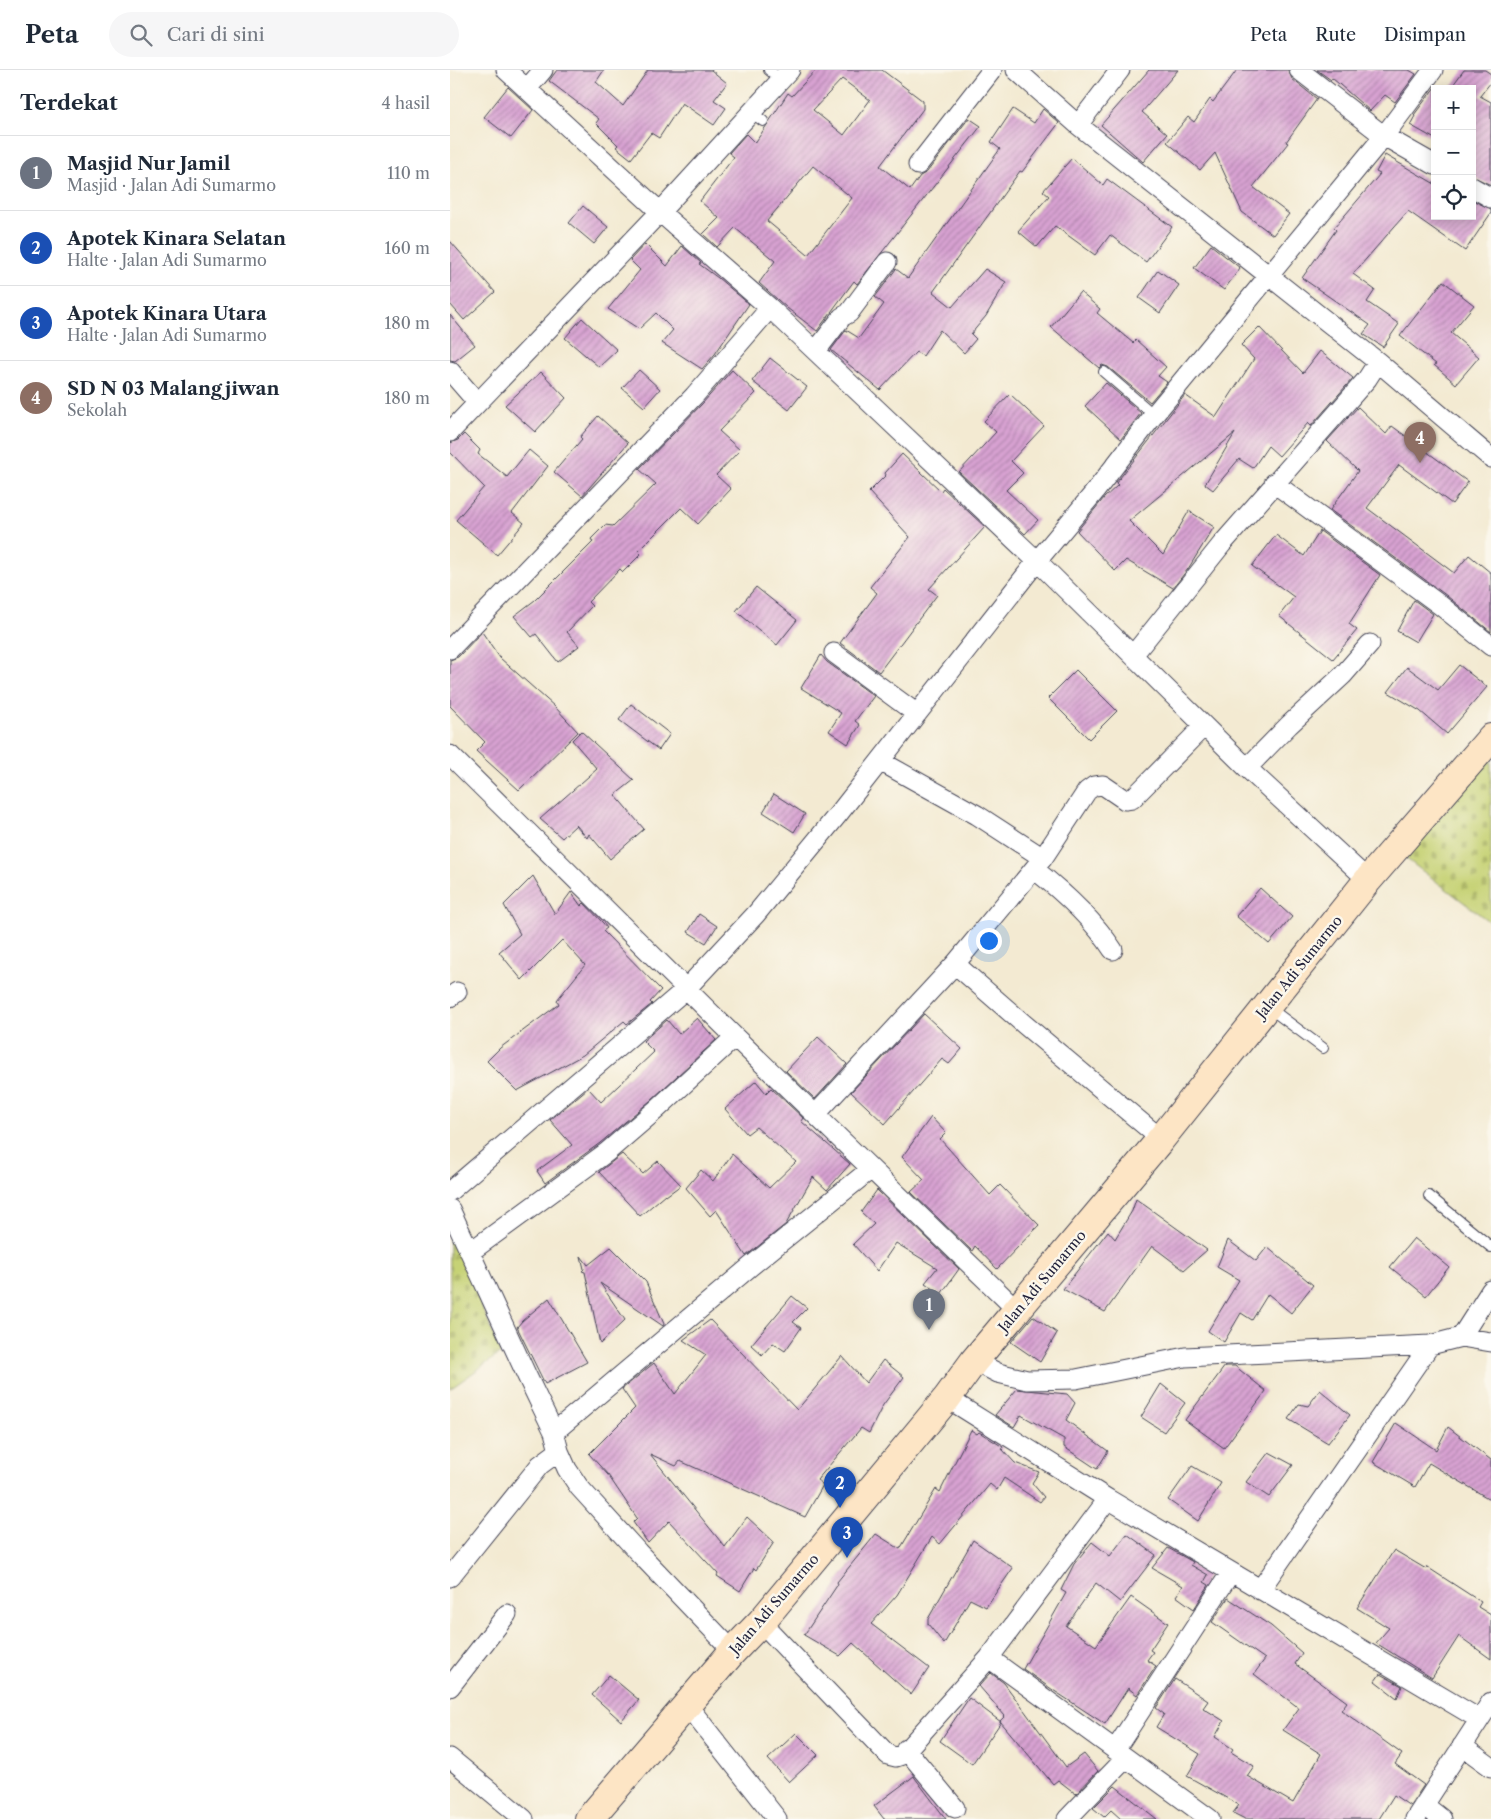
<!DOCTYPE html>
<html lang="id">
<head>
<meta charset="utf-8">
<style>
  body { margin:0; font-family:"Libre Caslon Text",serif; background:#f6f6f7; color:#1f2937 }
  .controls { position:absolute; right:15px; top:15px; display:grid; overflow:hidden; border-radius:0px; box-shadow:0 2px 12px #0003 }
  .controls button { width:45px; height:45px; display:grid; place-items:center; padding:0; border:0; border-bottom:1px solid #e0e1e3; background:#fff; color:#1f2937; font:25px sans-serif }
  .you { position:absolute; left:538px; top:870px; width:18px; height:18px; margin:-12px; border:4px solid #fff; border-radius:50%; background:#1a73e8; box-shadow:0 0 0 8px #1a73e833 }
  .badge { display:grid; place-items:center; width:32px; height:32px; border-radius:50%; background:#b5179e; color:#fff; font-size:16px; font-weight:700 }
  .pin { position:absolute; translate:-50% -41px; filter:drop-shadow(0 1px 2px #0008) }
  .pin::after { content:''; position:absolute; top:26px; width:18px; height:15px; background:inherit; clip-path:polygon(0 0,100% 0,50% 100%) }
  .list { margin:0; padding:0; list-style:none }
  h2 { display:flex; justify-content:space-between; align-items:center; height:65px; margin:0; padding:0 20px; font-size:21px }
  h2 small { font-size:16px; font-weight:400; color:#747a83 }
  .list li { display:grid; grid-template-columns:32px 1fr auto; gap:15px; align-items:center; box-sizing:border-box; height:75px; padding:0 20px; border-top:1px solid #e0e1e3 }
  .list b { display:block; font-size:19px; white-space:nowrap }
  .list p { margin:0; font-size:16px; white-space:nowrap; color:#747a83 }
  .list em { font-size:16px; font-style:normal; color:#747a83 }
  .icon { flex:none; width:28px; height:28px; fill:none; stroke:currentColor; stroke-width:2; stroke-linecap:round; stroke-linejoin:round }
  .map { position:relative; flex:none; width:1041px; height:1749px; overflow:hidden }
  header { display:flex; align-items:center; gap:30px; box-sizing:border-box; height:70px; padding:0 25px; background:#fff; border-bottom:1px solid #e0e1e3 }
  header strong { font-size:24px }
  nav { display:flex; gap:28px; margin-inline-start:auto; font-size:18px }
  .search { width:350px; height:45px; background:#f6f6f7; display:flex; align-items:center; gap:12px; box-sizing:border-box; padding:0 18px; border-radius:28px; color:#747a83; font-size:19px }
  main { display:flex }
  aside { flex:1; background:#fff }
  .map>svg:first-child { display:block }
  .cemetery { fill:url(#cemetery-stones); stroke:#747a58 }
  .building { fill:url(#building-hatch); fill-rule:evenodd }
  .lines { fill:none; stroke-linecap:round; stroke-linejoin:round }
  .lane-casing { stroke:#414052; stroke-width:12 }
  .street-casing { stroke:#414052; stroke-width:21 }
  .secondary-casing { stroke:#414052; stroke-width:30 }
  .lane { stroke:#fff; stroke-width:10 }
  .street { stroke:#fff; stroke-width:19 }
  .secondary { stroke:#fde5c5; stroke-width:28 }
  .labels { text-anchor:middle; stroke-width:5; stroke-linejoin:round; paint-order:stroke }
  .street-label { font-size:14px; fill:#22223b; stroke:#fbf7ec }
</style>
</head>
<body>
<header>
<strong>Peta</strong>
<div class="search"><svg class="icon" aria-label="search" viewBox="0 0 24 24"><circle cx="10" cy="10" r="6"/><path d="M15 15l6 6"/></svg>Cari di sini</div>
<nav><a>Peta</a><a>Rute</a><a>Disimpan</a></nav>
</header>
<main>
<aside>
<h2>Terdekat<small>4 hasil</small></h2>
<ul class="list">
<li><span class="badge" style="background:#6b7280">1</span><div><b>Masjid Nur Jamil</b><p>Masjid · Jalan Adi Sumarmo</p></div><em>110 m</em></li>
<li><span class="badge" style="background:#1a4fb4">2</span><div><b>Apotek Kinara Selatan</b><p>Halte · Jalan Adi Sumarmo</p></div><em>160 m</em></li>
<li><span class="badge" style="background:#1a4fb4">3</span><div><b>Apotek Kinara Utara</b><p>Halte · Jalan Adi Sumarmo</p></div><em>180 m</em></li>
<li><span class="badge" style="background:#8d6e63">4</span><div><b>SD N 03 Malangjiwan</b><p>Sekolah</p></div><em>180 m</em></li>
</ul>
</aside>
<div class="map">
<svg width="1041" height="1749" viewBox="0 0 1041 1749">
  <defs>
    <pattern id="cemetery-stones" width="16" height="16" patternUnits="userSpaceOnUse" patternTransform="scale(1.25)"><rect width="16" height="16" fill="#c6d274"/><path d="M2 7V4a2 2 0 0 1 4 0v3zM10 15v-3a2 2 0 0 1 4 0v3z" fill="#aab465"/></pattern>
    <pattern id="building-hatch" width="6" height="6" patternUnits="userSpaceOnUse" patternTransform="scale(1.25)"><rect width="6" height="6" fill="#d8a2d2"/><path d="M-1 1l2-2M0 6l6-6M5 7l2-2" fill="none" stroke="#af84ac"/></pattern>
  </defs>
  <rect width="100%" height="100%" fill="#fbf7ec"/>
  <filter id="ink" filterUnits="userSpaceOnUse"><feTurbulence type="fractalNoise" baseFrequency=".02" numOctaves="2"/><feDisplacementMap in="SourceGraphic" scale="10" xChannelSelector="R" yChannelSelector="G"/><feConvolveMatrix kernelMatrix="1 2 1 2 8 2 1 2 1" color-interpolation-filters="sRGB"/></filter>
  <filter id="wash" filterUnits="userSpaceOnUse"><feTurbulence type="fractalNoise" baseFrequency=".0096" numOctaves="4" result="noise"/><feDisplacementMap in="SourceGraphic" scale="20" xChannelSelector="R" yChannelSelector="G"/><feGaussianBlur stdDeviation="1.12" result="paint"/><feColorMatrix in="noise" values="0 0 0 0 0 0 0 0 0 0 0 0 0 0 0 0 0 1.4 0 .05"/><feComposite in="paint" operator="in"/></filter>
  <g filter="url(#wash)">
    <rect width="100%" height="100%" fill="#f3ead2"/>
    <!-- cemetery -->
    <path class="cemetery" d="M 1041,688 L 1041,853 L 954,787 Z
      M 0,1159 L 51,1283 L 0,1319 Z"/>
    <g id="blocks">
      <!-- building -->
      <path class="building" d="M 107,0 L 154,0 L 146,12 L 173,36 L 198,0 L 261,0 L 277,13 L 264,30 L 276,38 L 264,55 L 232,33 L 209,68 L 201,63 L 181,89 L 166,77 L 168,75 L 146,53 L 149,49 L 99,11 Z
        M 366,0 L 432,0 L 473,31 L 473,39 L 430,96 L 460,120 L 470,106 L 477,102 L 519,48 L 531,56 L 407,214 L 404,211 L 367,261 L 337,238 L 309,213 L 325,191 L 285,158 L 267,177 L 253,164 L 269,148 L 250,131 L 284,87 L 279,83 L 296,64 L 305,73 L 338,23 L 342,26 ZM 392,9 L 420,30 L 394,65 L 363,40 ZM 363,96 L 402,128 L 358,185 L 317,151 Z
        M 699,0 L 728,0 L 692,42 L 717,64 L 693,92 L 651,55 Z
        M 787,0 L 838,0 L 842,9 L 867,29 L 836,72 L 838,73 L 803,117 L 839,144 L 823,165 L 792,142 L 765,83 L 750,100 L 717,72 L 738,47 L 744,52 L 760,29 L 763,32 Z
        M 867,0 L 959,0 L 966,4 L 945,32 L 935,25 L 920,41 L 882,8 L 881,10 Z
        M 1014,0 L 1035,0 L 1041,4 L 1041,12 L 1030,26 L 1041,32 L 1041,115 L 1022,106 L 1022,19 L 1000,19 Z
        M 58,17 L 83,40 L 61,68 L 34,47 Z
        M 985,17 L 985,69 L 960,55 L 965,46 L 964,45 Z
        M 563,39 L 584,53 L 593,39 L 609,53 L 572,102 L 570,101 L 483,222 L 502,237 L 535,199 L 556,212 L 536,246 L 521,264 L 526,269 L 514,283 L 490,260 L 473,286 L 466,282 L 430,320 L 381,280 L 396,260 L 409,268 L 434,234 L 425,227 L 446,199 L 458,208 L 550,79 L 541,72 Z
        M 935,85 L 985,114 L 985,146 L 1022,146 L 1022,130 L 1041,139 L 1041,143 L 1015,181 L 958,141 L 903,204 L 925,220 L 917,232 L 949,254 L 933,277 L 913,264 L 920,255 L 852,208 L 886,160 L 884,158 L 930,104 L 926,102 Z
        M 622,88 L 653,115 L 657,109 L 722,157 L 696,192 L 660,165 L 645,185 L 605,156 L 587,177 L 568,161 L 599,126 L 593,121 Z
        M 133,136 L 158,157 L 144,174 L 119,153 Z
        M 0,171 L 45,222 L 14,250 L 0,234 Z
        M 195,174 L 217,196 L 232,176 L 251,193 L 249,194 L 268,208 L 299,234 L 265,284 L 252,299 L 212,273 L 223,260 L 206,243 L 189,259 L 158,239 L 190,200 L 180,190 Z
        M 761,175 L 790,198 L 774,220 L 744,198 Z
        M 708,200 L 729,215 L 710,243 L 689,228 Z
        M 993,211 L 1024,235 L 1001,263 L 1029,287 L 1006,314 L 984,295 L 986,294 L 950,266 Z
        M 630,222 L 650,239 L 647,243 L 683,273 L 686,270 L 716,297 L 708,306 L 717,312 L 700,332 L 658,297 L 652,295 L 649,298 L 601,257 Z
        M 0,245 L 25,275 L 5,291 L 0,290 Z
        M 132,248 L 167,280 L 149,297 L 115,268 Z
        M 809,257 L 853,303 L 870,281 L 903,308 L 861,356 L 858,353 L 829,386 L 818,376 L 803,398 L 789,389 L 763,420 L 755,414 L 785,363 L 679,451 L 713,485 L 739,441 L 764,457 L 738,499 L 723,518 L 676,490 L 665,501 L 627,461 L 654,428 L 668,415 L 666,413 L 735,325 L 766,347 L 804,289 L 791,275 Z
        M 320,288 L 357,317 L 339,340 L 302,311 Z
        M 189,300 L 210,319 L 194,337 L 172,318 Z
        M 282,300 L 306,323 L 269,361 L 290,380 L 266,405 L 281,419 L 248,454 L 231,438 L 188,481 L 191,484 L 173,502 L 170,499 L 138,532 L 142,536 L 117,562 L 129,576 L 108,592 L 86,564 L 82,567 L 64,546 L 85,530 L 143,472 L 141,469 L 155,455 L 163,456 L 206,414 L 189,399 L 252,334 Z
        M 91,302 L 116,328 L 85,362 L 55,335 Z
        M 656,313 L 691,343 L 671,369 L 635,336 Z
        M 560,324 L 594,356 L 561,391 L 573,403 L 556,420 L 588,450 L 575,464 L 509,402 L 546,362 L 534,351 Z
        M 908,337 L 936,364 L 942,356 L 1018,412 L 1002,434 L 949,395 L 917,438 L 1004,503 L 1019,485 L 1041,503 L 1041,562 L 997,526 L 880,440 L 908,401 L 877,371 Z
        M 148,346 L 178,373 L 132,426 L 104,402 L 132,369 L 130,367 Z
        M 14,364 L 30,380 L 28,384 L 57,407 L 79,380 L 98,396 L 62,443 L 74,453 L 47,485 L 6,450 L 34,417 L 0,382 L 0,373 L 8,370 Z
        M 452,384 L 491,421 L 493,418 L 535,457 L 479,519 L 487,525 L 429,602 L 390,573 L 427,523 L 420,517 L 460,467 L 419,422 L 436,405 L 435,403 Z
        M 870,461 L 930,505 L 899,554 L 907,560 L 883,589 L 829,546 L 844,527 L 802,496 L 826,465 L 854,486 Z
        M 306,517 L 347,550 L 327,575 L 286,541 Z
        M 964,530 L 983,544 L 966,572 L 947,561 Z
        M 32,562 L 50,588 L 105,637 L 128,662 L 69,720 L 26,681 L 35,672 L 0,636 L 0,590 L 8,587 Z
        M 371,585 L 377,592 L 424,626 L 405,651 L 410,655 L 398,674 L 379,661 L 391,643 L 351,618 Z
        M 1009,595 L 1037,617 L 997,664 L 970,641 L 938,622 L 957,597 L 988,620 Z
        M 626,600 L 667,641 L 639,669 L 598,628 Z
        M 181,634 L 220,664 L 209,680 L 169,650 Z
        M 131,661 L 184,710 L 165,725 L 194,759 L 160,789 L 139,764 L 137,768 L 126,755 L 112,768 L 90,749 L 147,699 L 122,670 Z
        M 324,724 L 355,744 L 344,762 L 313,742 Z
        M 83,806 L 105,844 L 121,822 L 131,836 L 134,833 L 153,853 L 157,858 L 153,861 L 211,920 L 200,932 L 202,934 L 177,954 L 174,951 L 133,985 L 67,1021 L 37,991 L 50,978 L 109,934 L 107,930 L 135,895 L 112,870 L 72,910 L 49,882 L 70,864 L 54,835 Z
        M 810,818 L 842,847 L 819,874 L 786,846 Z
        M 249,844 L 267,856 L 256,873 L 238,862 Z
        M 474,944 L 512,979 L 499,994 L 492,989 L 435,1054 L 401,1022 Z
        M 247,948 L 266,970 L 200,1031 L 150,1073 L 95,1113 L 87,1101 L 122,1075 L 100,1050 L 138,1018 L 151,1032 L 204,982 L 193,971 L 217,950 L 229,964 Z
        M 368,967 L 397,994 L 365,1029 L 336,1001 Z
        M 306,1011 L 316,1023 L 321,1018 L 353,1048 L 351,1051 L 400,1094 L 377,1120 L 363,1107 L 336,1154 L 296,1186 L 266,1140 L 260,1146 L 236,1118 L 251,1100 L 263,1111 L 282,1084 L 319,1118 L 346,1092 L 306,1057 L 297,1064 L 275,1039 Z
        M 481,1047 L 496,1063 L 490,1069 L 540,1125 L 550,1115 L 589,1155 L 547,1199 L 525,1176 L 522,1181 L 461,1122 L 474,1110 L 452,1087 Z
        M 172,1084 L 193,1104 L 208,1091 L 231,1115 L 216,1126 L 215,1125 L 190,1146 L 149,1102 Z
        M 427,1120 L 509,1199 L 491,1224 L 475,1213 L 487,1198 L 446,1173 L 427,1201 L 403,1174 L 424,1154 L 411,1142 Z
        M 686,1129 L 757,1180 L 734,1200 L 702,1176 L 655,1242 L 613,1219 L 658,1161 L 665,1169 L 682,1141 Z
        M 964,1168 L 999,1197 L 976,1226 L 940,1197 Z
        M 778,1170 L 806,1191 L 817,1177 L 863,1215 L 841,1243 L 818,1224 L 802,1250 L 791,1243 L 774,1272 L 758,1261 L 789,1210 L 767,1197 Z
        M 161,1177 L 196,1212 L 214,1254 L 213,1256 L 150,1213 L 175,1250 L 150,1274 L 135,1202 L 132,1201 L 134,1199 L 131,1186 L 138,1195 Z
        M 342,1226 L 357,1238 L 343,1252 L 351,1258 L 335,1281 L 323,1273 L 312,1285 L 301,1275 Z
        M 99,1228 L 137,1292 L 95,1314 L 67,1257 L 72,1251 Z
        M 583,1246 L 607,1263 L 590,1292 L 561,1272 Z
        M 260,1250 L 347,1340 L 392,1286 L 416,1313 L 433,1290 L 454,1307 L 433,1335 L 419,1363 L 411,1358 L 367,1410 L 373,1415 L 355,1447 L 230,1391 L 226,1396 L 200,1384 L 275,1477 L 297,1447 L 324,1472 L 306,1500 L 304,1498 L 290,1521 L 267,1506 L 268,1504 L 219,1451 L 198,1473 L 183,1452 L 187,1448 L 158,1405 L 139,1384 L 185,1338 L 172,1319 L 204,1293 L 225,1324 L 256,1285 L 233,1270 Z
        M 775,1296 L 785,1296 L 816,1321 L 774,1378 L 735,1350 Z
        M 711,1314 L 735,1333 L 714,1362 L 691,1347 Z
        M 567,1319 L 617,1324 L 625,1333 L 616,1350 L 658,1381 L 647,1399 L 614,1377 L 614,1369 L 571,1345 L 564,1357 L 545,1345 Z
        M 870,1320 L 900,1345 L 878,1373 L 838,1349 L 849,1334 L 858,1336 Z
        M 946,1353 L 986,1380 L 998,1357 L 1041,1390 L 1041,1430 L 979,1393 L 965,1417 L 923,1392 Z
        M 521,1360 L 527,1364 L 529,1362 L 553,1377 L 552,1379 L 565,1393 L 589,1402 L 582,1413 L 594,1427 L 590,1432 L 554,1408 L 547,1420 L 540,1414 L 490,1474 L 482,1467 L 447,1525 L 421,1554 L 479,1598 L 461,1625 L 403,1573 L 390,1586 L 354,1565 L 388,1514 L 387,1512 L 426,1464 L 450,1479 L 486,1419 L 490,1422 Z
        M 819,1382 L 843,1395 L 819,1427 L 796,1412 Z
        M 742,1396 L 771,1413 L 748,1451 L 718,1430 Z
        M 677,1464 L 706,1485 L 670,1532 L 646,1513 L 616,1556 L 646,1576 L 681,1527 L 718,1553 L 700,1580 L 703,1582 L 697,1590 L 706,1596 L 687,1625 L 678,1618 L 655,1654 L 603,1620 L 573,1599 L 616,1523 L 611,1520 L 624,1494 L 642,1472 L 660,1486 Z
        M 523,1470 L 563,1498 L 536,1537 L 520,1529 L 494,1574 L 478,1554 L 478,1549 Z
        M 718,1478 L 743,1492 L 741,1495 L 758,1505 L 754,1512 L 759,1515 L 744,1539 L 726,1526 L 733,1516 L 702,1498 Z
        M 944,1480 L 976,1499 L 977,1497 L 1031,1532 L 1028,1537 L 1041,1545 L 1041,1589 L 1009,1566 L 982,1608 L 926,1573 L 939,1558 L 907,1538 Z
        M 778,1528 L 821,1556 L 852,1583 L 845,1594 L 897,1632 L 891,1640 L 952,1684 L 945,1694 L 974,1715 L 960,1736 L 944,1725 L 929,1749 L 795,1749 L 783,1743 L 789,1735 L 737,1706 L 750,1684 L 706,1657 L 714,1644 L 706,1638 L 725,1609 L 758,1631 L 753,1638 L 774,1651 L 765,1667 L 783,1679 L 781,1682 L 804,1696 L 797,1706 L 843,1733 L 871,1684 L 833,1660 L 849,1638 L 804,1604 L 815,1589 L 762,1552 Z
        M 541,1603 L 554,1613 L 616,1697 L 634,1684 L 648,1701 L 626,1724 L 608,1710 L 603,1714 L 550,1651 L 555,1646 L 529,1616 Z
        M 930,1604 L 952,1616 L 947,1628 L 925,1611 Z
        M 159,1605 L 189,1630 L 171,1651 L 142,1625 Z
        M 519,1628 L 551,1652 L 522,1694 L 490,1671 Z
        M 346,1663 L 368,1685 L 339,1712 L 318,1689 Z
        M 464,1706 L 465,1708 L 496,1749 L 434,1749 L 424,1736 Z
        M 665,1716 L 707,1749 L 671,1749 L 661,1740 L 654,1747 L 643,1738 Z"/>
    </g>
  </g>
  <g filter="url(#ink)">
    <use href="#blocks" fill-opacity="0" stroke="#414052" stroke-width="1"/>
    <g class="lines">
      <!-- lane casing -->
      <g class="lane-casing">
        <path id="lane" d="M 319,0 L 331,10
          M 301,42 L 313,51
          M 654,302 L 704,345
          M 818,937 L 873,978
          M 979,1126 L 1041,1177"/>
      </g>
      <!-- street casing -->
      <g class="street-casing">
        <path id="street" d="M 56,0 L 219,150 L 320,238 L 587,491 L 797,698 L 918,810
          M 566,0 L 628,55 L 928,292 L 1041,388
          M 849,0 L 934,66 L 985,95
          M 77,19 L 93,0
          M 628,55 L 670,0
          M 468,95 L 542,0
          M 1022,117 L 1041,128
          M 366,281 L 392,247 L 399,243 L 437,192
          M 0,301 L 27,332
          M 0,362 L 211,141 L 340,0
          M 824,413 L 990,535 L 1041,576
          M 0,579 L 244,326 L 320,238
          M 384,583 L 467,644
          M 684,584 L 772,474 L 917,309 L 928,292
          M 0,685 L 285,967 L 567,1240
          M 430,691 L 527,745 L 593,788
          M 797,698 L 839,655 L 893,605 L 920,574
          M 584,799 C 613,822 643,849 663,880
          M 505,894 L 575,955 L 711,1069
          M 0,927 L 7,922
          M 366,1044 L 505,894 L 593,788 L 637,721 L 644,716 L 653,715 L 675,730 L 682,729 L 754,656
          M 0,1121 L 236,919 L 306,844 L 390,742 L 587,491 L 643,424 L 704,345 L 934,66 L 983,0
          M 0,1139 L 77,1306 L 104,1362 L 109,1381 L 117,1399 L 129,1417 L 188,1482 L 283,1581
          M 20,1182 L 157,1082 L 207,1039 L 285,967
          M 1011,1267 L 1041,1220
          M 524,1291 L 548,1303 L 577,1310 L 626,1309 L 735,1287 L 980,1275 L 1011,1267 L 1041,1272
          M 497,1328 L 658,1429 L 1029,1649
          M 104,1362 L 301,1196 L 421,1099
          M 0,1507 L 90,1395 L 109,1381
          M 810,1520 L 980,1275
          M 311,1552 L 438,1685 L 446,1687 L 452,1685 L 539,1588 L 658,1429
          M 539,1588 L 760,1749
          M 0,1617 L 57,1544
          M 237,1635 L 327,1749
          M 1012,1676 L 1041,1697
          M 456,1679 L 505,1738
          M 665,1680 L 781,1502
          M 0,1688 L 74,1749
          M 974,1735 L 992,1749
          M 617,1749 L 676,1688
          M 965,1749 L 1041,1632"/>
      </g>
      <!-- secondary casing -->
      <g class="secondary-casing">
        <path id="secondary" d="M 139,1749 L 283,1581 L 311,1552 L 497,1328 L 524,1291 L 711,1069 L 918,810 L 1041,668"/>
      </g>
      <!-- lane -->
      <use href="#lane" class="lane"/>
      <!-- street -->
      <use href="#street" class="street"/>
      <!-- secondary -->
      <use href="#secondary" class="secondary"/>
    </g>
  </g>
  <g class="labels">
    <!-- street labels -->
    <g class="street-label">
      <text transform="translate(849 897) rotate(-51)" y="5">Jalan Adi Sumarmo</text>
      <text transform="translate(592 1211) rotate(-50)" y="5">Jalan Adi Sumarmo</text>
      <text transform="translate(324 1534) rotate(-49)" y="5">Jalan Adi Sumarmo</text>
    </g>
  </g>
</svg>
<div class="controls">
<button>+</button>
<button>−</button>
<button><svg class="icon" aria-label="locate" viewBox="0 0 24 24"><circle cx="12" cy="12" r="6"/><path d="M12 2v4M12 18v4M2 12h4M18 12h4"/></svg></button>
</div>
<div class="you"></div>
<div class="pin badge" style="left:479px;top:1260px;background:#6b7280">1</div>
<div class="pin badge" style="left:390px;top:1438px;background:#1a4fb4">2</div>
<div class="pin badge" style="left:397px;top:1488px;background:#1a4fb4">3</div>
<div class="pin badge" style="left:970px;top:393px;background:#8d6e63">4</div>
</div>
</main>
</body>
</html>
